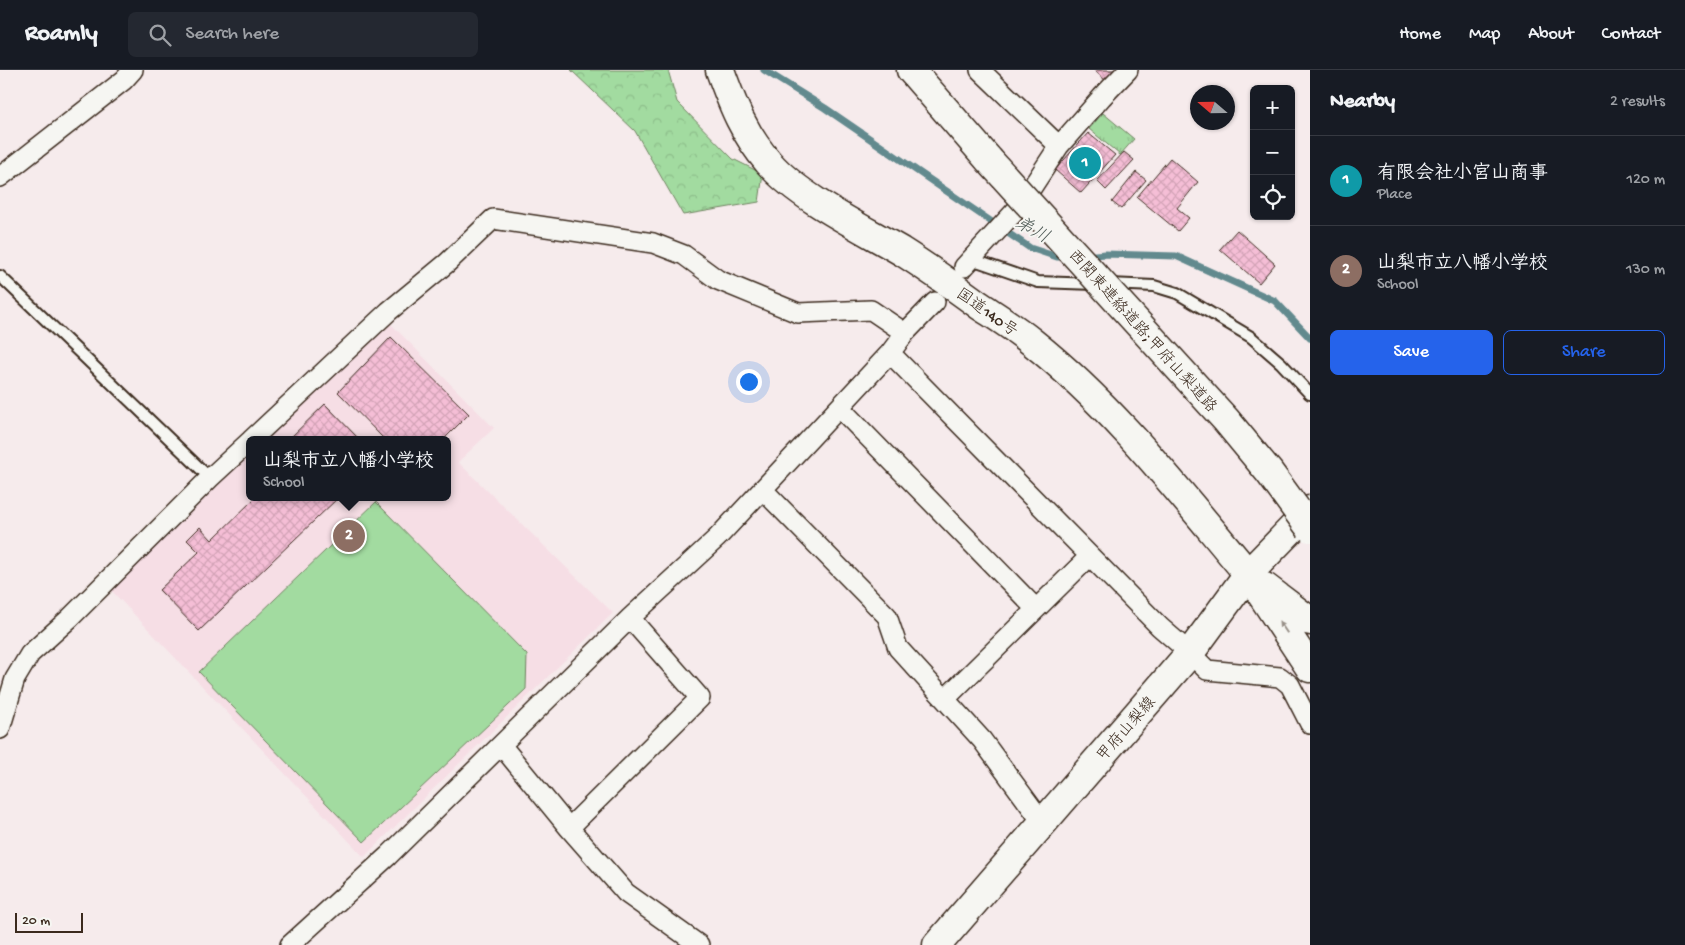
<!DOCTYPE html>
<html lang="en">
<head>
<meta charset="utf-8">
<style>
  body { margin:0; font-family:"Gochi Hand","Klee One",sans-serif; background:#242831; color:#f1f3f6 }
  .controls { position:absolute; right:15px; top:15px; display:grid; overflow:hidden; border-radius:8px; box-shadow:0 1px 4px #0004 }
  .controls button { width:45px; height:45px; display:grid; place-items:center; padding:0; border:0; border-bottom:1px solid #363941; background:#171b24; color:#f1f3f6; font:25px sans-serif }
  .compass { position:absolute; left:1190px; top:15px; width:45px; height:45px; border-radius:50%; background:#171b24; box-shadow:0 1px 4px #0004; rotate:290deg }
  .scale { position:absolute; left:15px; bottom:12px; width:68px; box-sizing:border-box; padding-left:5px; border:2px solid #3b2a1e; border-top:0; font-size:14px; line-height:18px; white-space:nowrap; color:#3b2a1e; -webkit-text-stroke:4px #f6f6f2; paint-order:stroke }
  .you { position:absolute; left:748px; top:311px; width:18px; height:18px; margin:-12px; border:4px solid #fff; border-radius:50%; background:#1a73e8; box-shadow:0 0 0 8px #1a73e833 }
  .badge { display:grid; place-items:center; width:32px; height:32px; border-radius:50%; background:#2563eb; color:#fff; font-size:16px; font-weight:700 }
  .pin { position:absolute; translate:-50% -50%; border:2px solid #fff; box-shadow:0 1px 5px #0006 }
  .popup { position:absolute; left:246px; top:366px; width:205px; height:65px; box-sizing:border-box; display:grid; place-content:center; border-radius:8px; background:#171b24; filter:drop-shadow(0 1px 4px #0005); font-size:16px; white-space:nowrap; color:#9ea1a6 }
  .popup b { font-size:19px; color:#f1f3f6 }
  .popup::after { content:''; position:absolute; left:50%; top:100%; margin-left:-10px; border:10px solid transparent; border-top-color:#171b24 }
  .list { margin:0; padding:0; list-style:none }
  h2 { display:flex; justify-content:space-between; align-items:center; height:65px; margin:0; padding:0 20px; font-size:21px }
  h2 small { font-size:16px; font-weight:400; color:#9ea1a6 }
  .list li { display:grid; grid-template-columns:32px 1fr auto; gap:15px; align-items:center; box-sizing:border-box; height:90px; padding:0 20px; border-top:1px solid #363941 }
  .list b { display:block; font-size:19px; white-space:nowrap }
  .list p { margin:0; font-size:16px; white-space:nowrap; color:#9ea1a6 }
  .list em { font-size:16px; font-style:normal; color:#9ea1a6 }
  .actions { display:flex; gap:10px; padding:15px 20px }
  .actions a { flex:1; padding:11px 0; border:1px solid #2563eb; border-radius:8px; text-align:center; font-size:18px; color:#2563eb }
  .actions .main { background:#2563eb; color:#fff }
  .icon { flex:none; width:28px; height:28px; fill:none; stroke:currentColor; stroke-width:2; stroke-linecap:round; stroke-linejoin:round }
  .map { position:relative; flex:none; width:1310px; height:875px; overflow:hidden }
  header { display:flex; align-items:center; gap:30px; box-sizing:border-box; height:70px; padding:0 25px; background:#171b24; border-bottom:1px solid #363941 }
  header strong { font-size:24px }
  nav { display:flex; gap:28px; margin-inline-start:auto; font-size:18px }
  .search { width:350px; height:45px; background:#242831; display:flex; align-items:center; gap:12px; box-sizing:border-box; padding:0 18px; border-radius:8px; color:#9ea1a6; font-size:19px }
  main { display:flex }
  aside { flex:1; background:#171b24 }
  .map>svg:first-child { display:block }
  .built { fill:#f6dee5 }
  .grass { fill:url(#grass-tufts); stroke:#6e825f }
  .forest { fill:url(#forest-crowns); stroke:#6e825f }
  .park { fill:#a2dba0; stroke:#6e825f }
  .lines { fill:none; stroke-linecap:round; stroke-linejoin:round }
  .stream { stroke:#628a8e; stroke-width:7 }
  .building { fill:url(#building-cross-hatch); stroke:#3b2a1e }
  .service-casing { stroke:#3b2a1e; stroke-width:14 }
  .minor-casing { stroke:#3b2a1e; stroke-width:22 }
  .primary-casing { stroke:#3b2a1e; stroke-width:31 }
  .trunk-casing { stroke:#3b2a1e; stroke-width:31 }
  .motorway-casing { stroke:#3b2a1e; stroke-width:31 }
  .service { stroke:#f6f6f2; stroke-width:10 }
  .minor { stroke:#f6f6f2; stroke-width:19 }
  .primary { stroke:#f6f6f2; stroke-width:28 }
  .trunk { stroke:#f6f6f2; stroke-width:28 }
  .motorway { stroke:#f6f6f2; stroke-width:28 }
  .motorway-bridge-casing { stroke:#3b2a1e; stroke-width:31; stroke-linecap:butt }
  .motorway-bridge { stroke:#f6f6f2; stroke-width:28 }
  .oneway { fill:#989088 }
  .labels { text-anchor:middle; stroke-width:4; stroke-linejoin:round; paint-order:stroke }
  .street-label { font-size:16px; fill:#3b2a1e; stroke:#f6f6f2 }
  .water-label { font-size:18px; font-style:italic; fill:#4e5a56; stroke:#f6f6f2 }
</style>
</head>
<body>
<header>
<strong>Roamly</strong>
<div class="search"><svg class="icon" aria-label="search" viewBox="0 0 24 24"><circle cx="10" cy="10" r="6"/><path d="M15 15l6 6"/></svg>Search here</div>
<nav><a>Home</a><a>Map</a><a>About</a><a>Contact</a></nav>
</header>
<main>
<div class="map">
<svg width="1310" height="875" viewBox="0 0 1310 875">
  <defs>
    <pattern id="grass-tufts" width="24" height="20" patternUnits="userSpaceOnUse" patternTransform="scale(1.25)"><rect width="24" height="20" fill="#a2dba0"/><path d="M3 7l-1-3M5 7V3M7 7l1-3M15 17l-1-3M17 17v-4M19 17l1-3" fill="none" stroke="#8cbc89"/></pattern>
    <pattern id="forest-crowns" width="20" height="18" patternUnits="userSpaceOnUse" patternTransform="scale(1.25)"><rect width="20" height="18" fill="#a2dba0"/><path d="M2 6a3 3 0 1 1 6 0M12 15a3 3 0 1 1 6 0" fill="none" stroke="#8cbc89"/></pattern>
    <pattern id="building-cross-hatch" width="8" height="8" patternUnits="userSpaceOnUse" patternTransform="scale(1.25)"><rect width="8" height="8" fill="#f5bed6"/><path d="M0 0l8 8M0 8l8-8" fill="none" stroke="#d3a3b7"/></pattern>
  </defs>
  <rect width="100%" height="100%" fill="#f6ebec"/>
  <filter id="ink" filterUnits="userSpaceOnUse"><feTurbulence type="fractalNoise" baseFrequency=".02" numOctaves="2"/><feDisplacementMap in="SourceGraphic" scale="10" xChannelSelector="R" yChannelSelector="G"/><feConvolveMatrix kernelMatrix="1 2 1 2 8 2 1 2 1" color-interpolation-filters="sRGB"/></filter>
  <g filter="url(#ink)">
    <!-- built -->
    <path class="built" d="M 389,252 L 494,358 L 458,392 L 613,543 L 364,787 L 111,520 L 218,412 L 250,382 L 250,427 L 448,427 L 448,370 L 263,370 Z"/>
    <!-- grass -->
    <path class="grass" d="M 1103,43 L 1134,69 L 1120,85 L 1089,59 Z"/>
    <!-- forest -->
    <path class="forest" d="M 571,0 L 668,0 L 677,32 L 733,89 L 763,104 L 759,132 L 683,145 L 635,61 Z"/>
    <!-- park -->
    <path class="park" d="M 376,432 L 527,585 L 526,619 L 364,772 L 199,602 Z"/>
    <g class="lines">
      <!-- stream -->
      <path class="stream" d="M 764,0 L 825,38 L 1030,178 L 1057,187 L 1067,187
        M 1086,186 L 1105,184 L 1176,186 L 1275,231 L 1310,268"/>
    </g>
    <!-- building -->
    <path class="building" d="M 1094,0 L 1118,0 L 1107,12 Z
      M 1088,63 L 1115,85 L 1081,123 L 1055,100 Z
      M 1124,82 L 1134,90 L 1106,120 L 1097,111 Z
      M 1170,88 L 1198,112 L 1177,138 L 1189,148 L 1178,161 L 1137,127 Z
      M 1136,102 L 1146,110 L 1121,139 L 1112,132 Z
      M 1237,160 L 1275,194 L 1259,213 L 1220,179 Z
      M 391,267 L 469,344 L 443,370 L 385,370 L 338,322 Z
      M 325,334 L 360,370 L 288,370 Z
      M 256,427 L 339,427 L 199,561 L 159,520 L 199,482 L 187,470 L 200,457 L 212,470 Z"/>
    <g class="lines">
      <!-- service casing -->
      <g class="service-casing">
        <path id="service" d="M 971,189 L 1038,212 L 1095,214
          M 0,206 L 210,408
          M 1110,214 L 1154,216 L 1177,223 L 1251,267 L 1281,293 L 1310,324"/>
      </g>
      <!-- minor casing -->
      <g class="minor-casing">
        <path id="minor" d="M 980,0 L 1059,76
          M 0,107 L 124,10 L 133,0
          M 964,197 L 1019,137 L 1059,76 L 1102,27 L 1128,0
          M 890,283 L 1160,557 L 1190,583 L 1207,600 L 1280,607 L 1290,615 L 1310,654
          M 840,338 L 1036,539
          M 251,370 L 389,241 L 447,193 L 493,149 L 653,173 L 684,185 L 718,210 L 798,243 L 871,240 L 905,263
          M 763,420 L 887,546 L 898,578 L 982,670 L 1043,753
          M 945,629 L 1090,486
          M 0,659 L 15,609 L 30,584 L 70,548 L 210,408 L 250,371
          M 501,675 L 569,758 L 626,823 L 699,875
          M 569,758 L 700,628 L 630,548
          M 290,875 L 388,786 L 630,548 L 717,468 L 890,283 L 905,263 L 935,232"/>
      </g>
      <!-- primary casing -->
      <g class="primary-casing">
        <path id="primary" d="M 937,875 L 1190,583 L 1248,504 L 1310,440"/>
      </g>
      <!-- trunk casing -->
      <g class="trunk-casing">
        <path id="trunk" d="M 720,0 C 733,36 744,64 769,93 C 800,128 860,157 901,181 C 928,198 953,216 979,235 C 997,247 1015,258 1032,272 C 1115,338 1180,423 1248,504"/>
      </g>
      <!-- motorway casing -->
      <g class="motorway-casing">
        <path id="motorway" d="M 911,0 L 989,90
          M 1248,504 L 1310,598
          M 1265,517 L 1310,551"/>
      </g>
      <!-- service -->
      <use href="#service" class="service"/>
      <!-- minor -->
      <use href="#minor" class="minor"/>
      <!-- primary -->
      <use href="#primary" class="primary"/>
      <!-- trunk -->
      <use href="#trunk" class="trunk"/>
      <!-- motorway -->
      <use href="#motorway" class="motorway"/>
      <!-- motorway-bridge casing -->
      <g class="motorway-bridge-casing">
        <path id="motorway-bridge" d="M 989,90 L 1226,350 L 1269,402 L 1310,458"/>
      </g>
      <!-- motorway-bridge -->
      <use href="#motorway-bridge" class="motorway-bridge"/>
    </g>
    <!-- one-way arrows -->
    <defs><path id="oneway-solid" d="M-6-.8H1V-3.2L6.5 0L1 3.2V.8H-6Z" transform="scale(1.25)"/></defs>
    <use class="oneway" href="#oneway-solid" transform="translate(1283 557) rotate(-124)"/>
  </g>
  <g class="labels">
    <!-- street labels -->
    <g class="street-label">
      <text transform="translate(988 241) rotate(35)" y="6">国道140号</text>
      <text transform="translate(1144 260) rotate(48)" y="6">西関東連絡道路;甲府山梨道路</text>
      <text transform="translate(1125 658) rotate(-49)" y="6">甲府山梨線</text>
    </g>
    <!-- water labels -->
    <g class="water-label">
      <text transform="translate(1033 159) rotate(29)" y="6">弟川</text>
    </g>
  </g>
</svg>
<div class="controls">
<button>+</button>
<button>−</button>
<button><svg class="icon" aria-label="locate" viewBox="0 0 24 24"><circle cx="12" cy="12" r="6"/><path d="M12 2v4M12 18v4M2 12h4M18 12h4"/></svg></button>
</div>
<svg class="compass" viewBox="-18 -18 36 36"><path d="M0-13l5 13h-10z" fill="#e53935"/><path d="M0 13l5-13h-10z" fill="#9ea1a6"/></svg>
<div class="scale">20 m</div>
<div class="you"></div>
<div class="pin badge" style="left:1085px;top:93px;background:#0f9aa8">1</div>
<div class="pin badge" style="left:349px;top:466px;background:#8d6e63">2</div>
<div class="popup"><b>山梨市立八幡小学校</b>School</div>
</div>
<aside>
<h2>Nearby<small>2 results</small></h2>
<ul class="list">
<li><span class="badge" style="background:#0f9aa8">1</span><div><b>有限会社小宮山商事</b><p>Place</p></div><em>120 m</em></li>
<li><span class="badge" style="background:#8d6e63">2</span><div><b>山梨市立八幡小学校</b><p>School</p></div><em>130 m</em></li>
</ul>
<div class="actions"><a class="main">Save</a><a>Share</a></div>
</aside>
</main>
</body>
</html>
